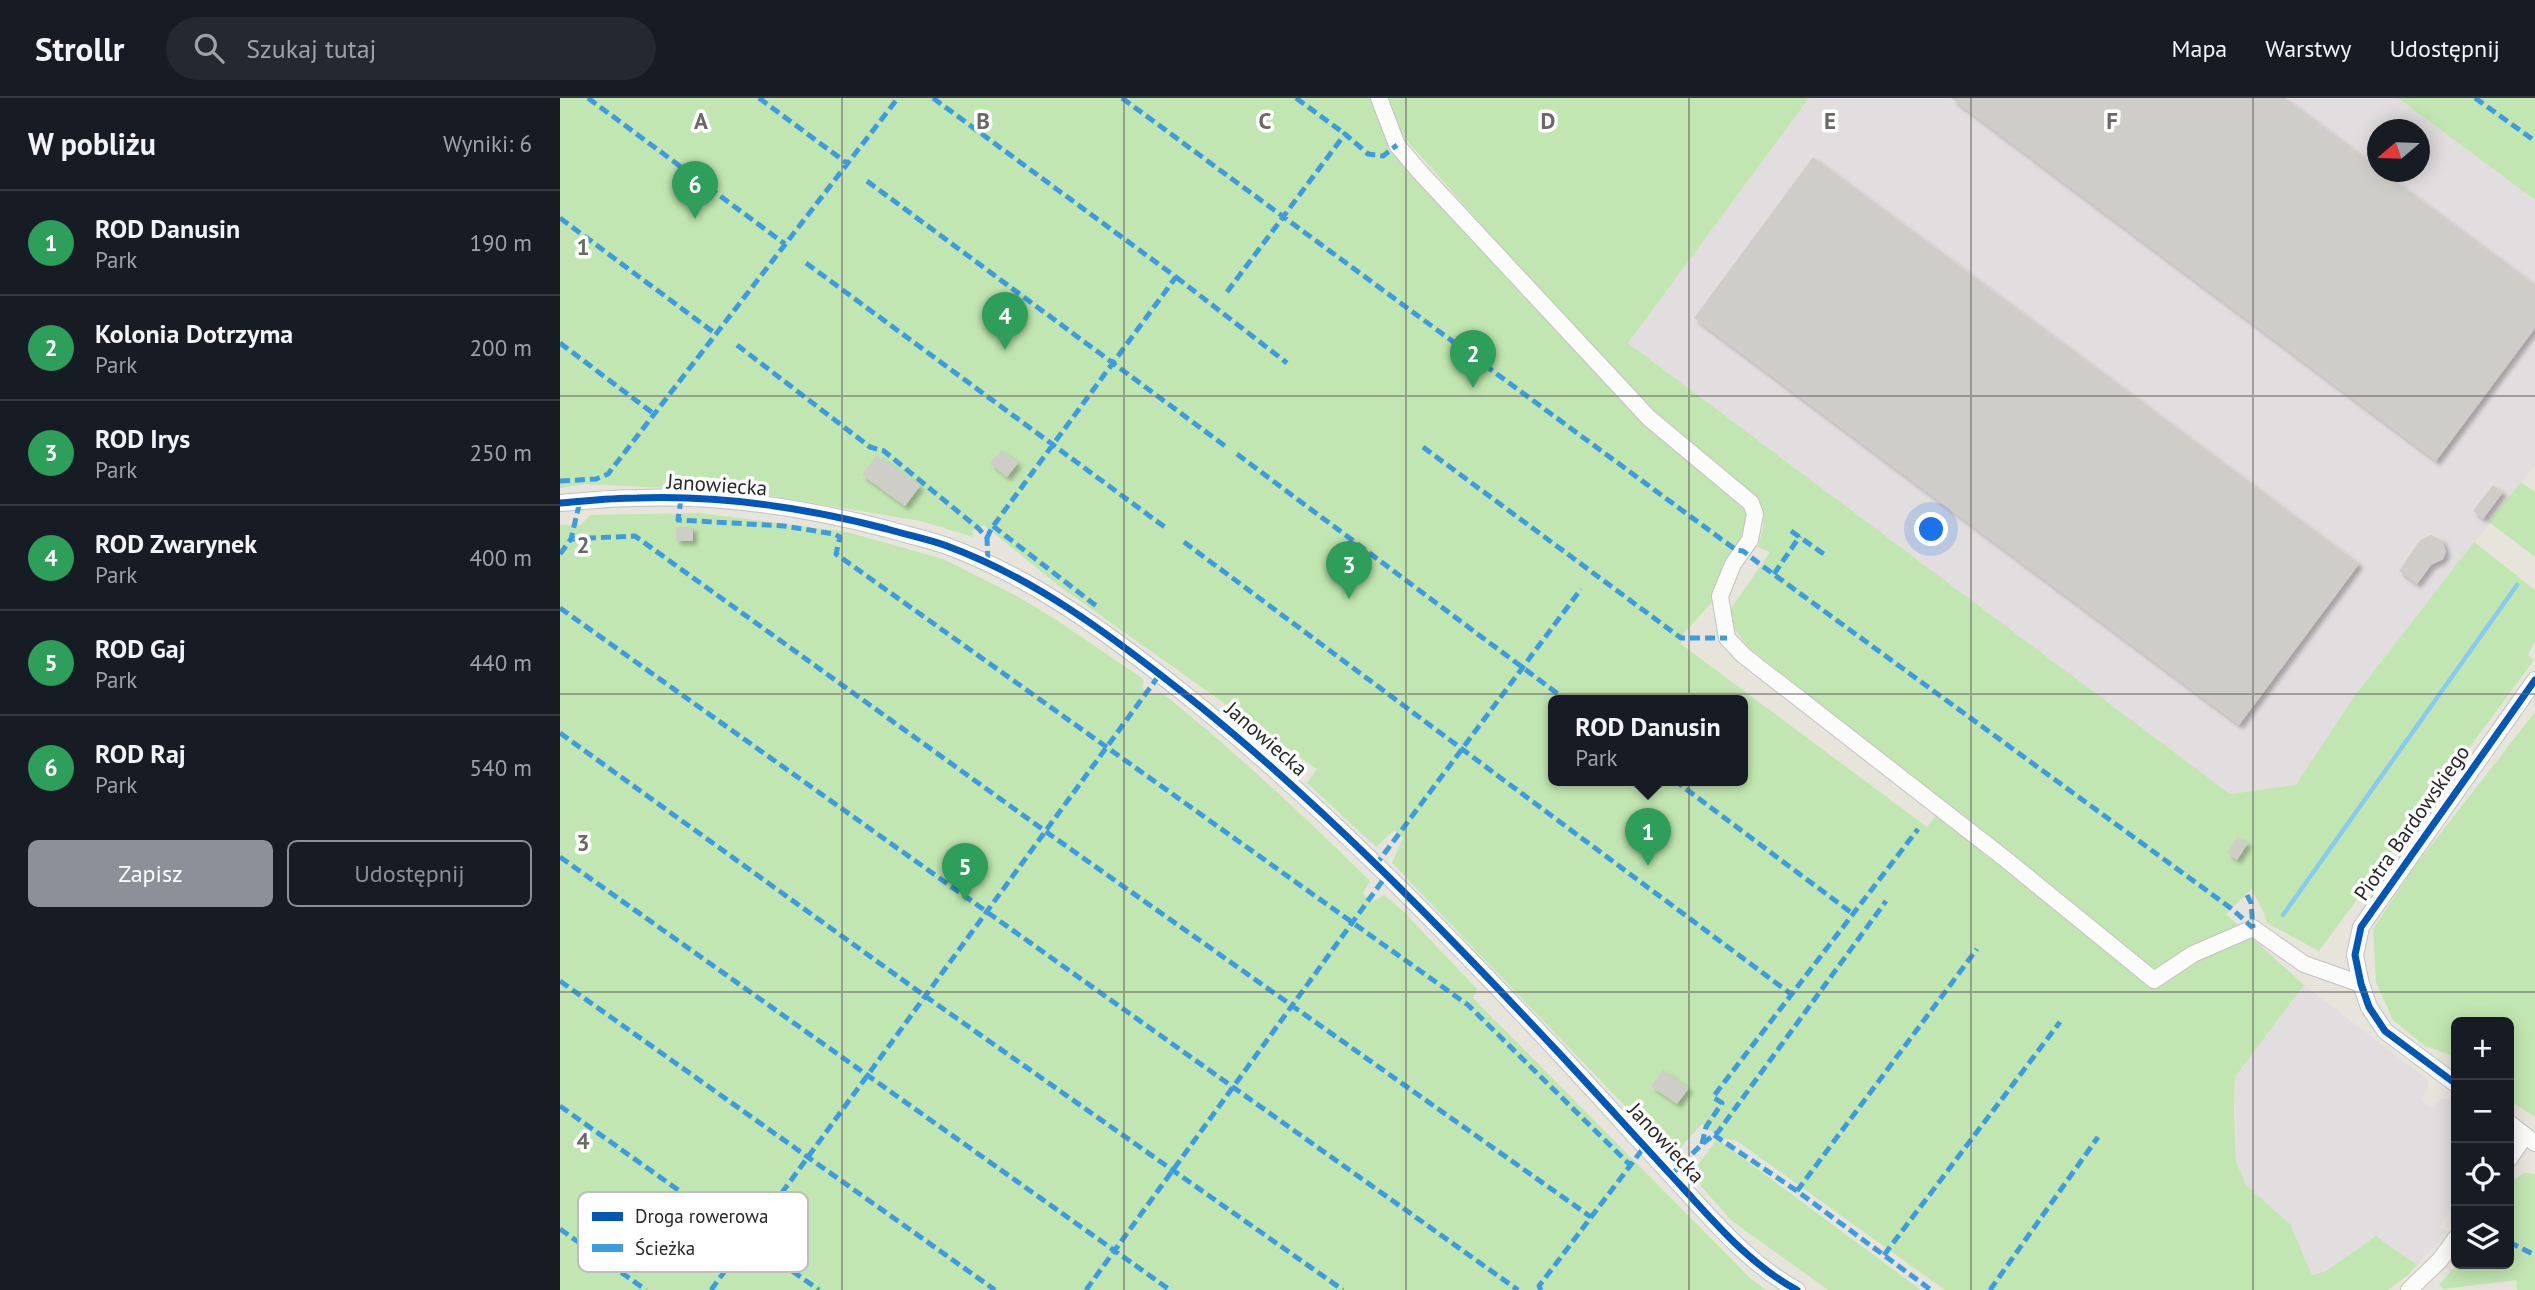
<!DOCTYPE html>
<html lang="pl">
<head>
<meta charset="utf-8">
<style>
  body { margin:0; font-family:"PT Sans",sans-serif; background:#242831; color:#f1f3f6 }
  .controls { position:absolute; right:21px; bottom:21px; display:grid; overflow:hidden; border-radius:10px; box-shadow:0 4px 18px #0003 }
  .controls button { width:63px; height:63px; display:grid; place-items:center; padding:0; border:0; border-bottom:2px solid #363941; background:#171b24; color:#f1f3f6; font:35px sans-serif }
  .compass { position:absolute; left:1807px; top:21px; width:63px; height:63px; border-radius:50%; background:#171b24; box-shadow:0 4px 18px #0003; rotate:251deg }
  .you { position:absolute; left:1372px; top:432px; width:24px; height:24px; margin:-18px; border:5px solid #fff; border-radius:50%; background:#1a73e8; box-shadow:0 0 0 10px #1a73e833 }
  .badge { display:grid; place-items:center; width:46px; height:46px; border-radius:50%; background:#8c9099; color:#fff; font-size:23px; font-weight:700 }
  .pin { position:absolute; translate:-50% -58px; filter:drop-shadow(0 2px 4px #0008) }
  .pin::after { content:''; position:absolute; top:37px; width:24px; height:21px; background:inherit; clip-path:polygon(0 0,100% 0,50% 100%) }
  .popup { position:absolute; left:988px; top:597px; width:200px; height:91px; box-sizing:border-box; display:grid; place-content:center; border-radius:10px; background:#171b24; filter:drop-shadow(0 2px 5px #0005); font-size:23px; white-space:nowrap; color:#9ea1a6 }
  .popup b { font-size:26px; color:#f1f3f6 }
  .popup::after { content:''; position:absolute; left:50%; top:100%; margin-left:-14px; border:14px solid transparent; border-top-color:#171b24 }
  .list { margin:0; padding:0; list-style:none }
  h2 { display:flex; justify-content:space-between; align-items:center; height:91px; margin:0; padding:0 28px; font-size:30px }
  h2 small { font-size:23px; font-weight:400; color:#9ea1a6 }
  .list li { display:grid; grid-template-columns:46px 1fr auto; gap:21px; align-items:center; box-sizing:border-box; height:105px; padding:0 28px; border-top:2px solid #363941 }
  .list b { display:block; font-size:26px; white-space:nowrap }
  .list p { margin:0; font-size:23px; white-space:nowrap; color:#9ea1a6 }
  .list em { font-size:23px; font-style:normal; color:#9ea1a6 }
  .actions { display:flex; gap:14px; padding:21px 28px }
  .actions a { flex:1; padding:16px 0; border:2px solid #8c9099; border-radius:10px; text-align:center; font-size:24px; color:#8c9099 }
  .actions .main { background:#8c9099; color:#fff }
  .icon { flex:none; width:38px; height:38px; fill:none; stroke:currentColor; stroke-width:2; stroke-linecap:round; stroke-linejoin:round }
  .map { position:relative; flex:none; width:1975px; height:1192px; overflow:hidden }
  header { display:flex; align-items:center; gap:42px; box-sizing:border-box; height:98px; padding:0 35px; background:#171b24; border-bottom:2px solid #363941 }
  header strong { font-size:33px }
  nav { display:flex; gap:38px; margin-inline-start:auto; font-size:24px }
  .search { width:490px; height:63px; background:#242831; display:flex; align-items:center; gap:18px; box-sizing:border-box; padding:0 24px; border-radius:38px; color:#9ea1a6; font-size:26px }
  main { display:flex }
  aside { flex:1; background:#171b24 }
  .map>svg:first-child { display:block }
  .industrial { fill:#e2dee0; fill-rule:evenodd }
  .green { fill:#c2e6b1; fill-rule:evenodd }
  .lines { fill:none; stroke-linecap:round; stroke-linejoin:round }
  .stream { stroke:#87ccf0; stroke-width:4.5 }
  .building { fill:#cfcdc7; filter:url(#shadow) }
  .minor-casing { stroke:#c3c2c2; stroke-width:18 }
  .minor { stroke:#fbfbfa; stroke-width:16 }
  .quiet { stroke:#3d9ce0; stroke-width:5; stroke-dasharray:10 5; stroke-linecap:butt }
  .cycleway-casing { stroke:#fff; stroke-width:11 }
  .cycleway { stroke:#0057b8; stroke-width:7 }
  .grid { fill:none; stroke:#6a6966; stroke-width:2; stroke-opacity:0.55 }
  .labels { text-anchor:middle; stroke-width:7; stroke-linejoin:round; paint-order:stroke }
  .street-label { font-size:21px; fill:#272727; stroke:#fff }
  .key { fill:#fff; stroke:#bebebe; stroke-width:2 }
  .key-label { font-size:19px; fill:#272727 }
  .grid-label { font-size:23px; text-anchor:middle; font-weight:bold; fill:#6a6966; stroke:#fff; stroke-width:7; stroke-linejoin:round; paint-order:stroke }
</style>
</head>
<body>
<header>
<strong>Strollr</strong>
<div class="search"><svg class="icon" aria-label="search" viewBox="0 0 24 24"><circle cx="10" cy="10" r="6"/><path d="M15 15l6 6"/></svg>Szukaj tutaj</div>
<nav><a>Mapa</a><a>Warstwy</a><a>Udostępnij</a></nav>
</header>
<main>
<aside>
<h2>W pobliżu<small>Wyniki: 6</small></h2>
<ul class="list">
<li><span class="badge" style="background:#2e9e5b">1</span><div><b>ROD Danusin</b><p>Park</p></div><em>190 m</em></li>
<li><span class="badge" style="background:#2e9e5b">2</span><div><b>Kolonia Dotrzyma</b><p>Park</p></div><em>200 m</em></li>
<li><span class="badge" style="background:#2e9e5b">3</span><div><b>ROD Irys</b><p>Park</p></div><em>250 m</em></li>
<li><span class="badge" style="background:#2e9e5b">4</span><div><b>ROD Zwarynek</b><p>Park</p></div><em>400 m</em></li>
<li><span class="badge" style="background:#2e9e5b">5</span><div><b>ROD Gaj</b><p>Park</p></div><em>440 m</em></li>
<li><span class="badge" style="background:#2e9e5b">6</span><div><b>ROD Raj</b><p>Park</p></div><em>540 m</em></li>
</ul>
<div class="actions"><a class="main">Zapisz</a><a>Udostępnij</a></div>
</aside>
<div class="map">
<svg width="1975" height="1192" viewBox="0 0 1975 1192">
  <defs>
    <filter id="shadow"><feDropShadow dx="4" dy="4" stdDeviation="2" flood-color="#0004"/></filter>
  </defs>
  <rect width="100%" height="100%" fill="#e7e4dc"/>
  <!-- industrial -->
  <path class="industrial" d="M 1249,0 L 1838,0 L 1975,102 L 1975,367 L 1793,600 L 1736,687 L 1670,696 L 1068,245 ZM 1818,32 L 1860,32 L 1860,74 L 1818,74 Z
    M 1744,887 L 1868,982 L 1868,992 L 1861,1001 L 1871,1010 L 1881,1001 L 1890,1001 L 1896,1005 L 1896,1106 L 1879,1129 L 1887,1133 L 1857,1167 L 1816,1138 L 1766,1173 L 1752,1177 L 1730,1126 L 1686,1087 L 1676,1064 L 1675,979 Z"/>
  <!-- green -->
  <path class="green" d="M 0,0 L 811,0 L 837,58 L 1077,318 L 1172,394 L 1186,414 L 1189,433 L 1182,448 L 1176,452 L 1156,500 L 1123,536 L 1121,546 L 1367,729 L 1378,715 L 1582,881 L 1593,870 L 1188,549 L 1174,530 L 1168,515 L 1210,454 L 1198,449 C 1203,430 1208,418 1197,402 L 1097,325 L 842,37 L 826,0 L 1249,0 L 1068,245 L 1670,696 L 1736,687 L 1793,600 L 1914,444 L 1975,492 L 1975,543 L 1968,557 L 1974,562 L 1759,853 L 1707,825 C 1705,812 1697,804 1692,791 L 1666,816 L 1744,887 L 1675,979 L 1674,1009 L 1676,1064 L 1686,1087 L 1730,1126 L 1752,1177 L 1766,1173 L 1816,1138 L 1857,1167 L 1848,1177 L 1828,1192 L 1385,1192 L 1177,1043 L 1159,1039 L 1142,1026 L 1113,1058 L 832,765 L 843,740 L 834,732 L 816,749 L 747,685 L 757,671 L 499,488 L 424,427 L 412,433 L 413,439 L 361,423 L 187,394 L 25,386 L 0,390 ZM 993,602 L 1182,602 L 1182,682 L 993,682 Z
    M 1838,0 L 1975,0 L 1975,102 Z
    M 1961,384 L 1975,394 L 1975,459 L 1929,424 Z
    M 139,415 L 287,434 L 383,461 L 453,496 L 495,521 L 579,578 L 584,583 L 582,590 L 590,597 L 602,595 C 677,655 742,716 810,783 L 803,795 L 811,804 L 824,797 L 843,813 L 917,891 L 913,900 L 1191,1181 L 1206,1192 L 0,1192 L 0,427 L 21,427 L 30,417 Z
    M 1975,614 L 1975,1019 L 1949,1002 L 1949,924 L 1896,924 L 1896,959 L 1865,948 L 1833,922 L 1816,884 L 1813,831 L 1855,768 Z
    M 1157,1041 L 1361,1192 L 1268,1192 L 1172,1123 L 1131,1077 Z
    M 1964,1075 L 1975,1076 L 1975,1192 L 1957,1192 L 1956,1182 L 1884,1191 L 1879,1187 L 1897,1166 L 1949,1166 L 1949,1090 L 1955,1081 Z"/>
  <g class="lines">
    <!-- stream -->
    <path class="stream" d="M 1723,817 L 1957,487"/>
  </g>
  <!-- building -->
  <path class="building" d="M 1391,0 L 1725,0 L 1817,69 L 1817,74 L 1823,74 L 1975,187 L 1975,230 L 1876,363 Z
    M 1253,59 L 1799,466 L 1679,627 L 1134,220 Z
    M 441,352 L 458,365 L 447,379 L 430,365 Z
    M 317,357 L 360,388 L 345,408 L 302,377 Z
    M 1933,387 L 1943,394 L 1923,421 L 1913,413 Z
    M 116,429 L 133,429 L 133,443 L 116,443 Z
    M 1871,437 L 1882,442 L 1886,454 L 1883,461 L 1871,467 L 1857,486 L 1839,473 L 1860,442 Z
    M 1677,739 L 1688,745 L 1677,762 L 1667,755 Z
    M 1103,972 L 1129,990 L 1117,1006 L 1091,988 Z"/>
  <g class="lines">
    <!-- minor casing -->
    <g class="minor-casing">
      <path id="minor" d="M 819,0 L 837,47 L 859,73 L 1089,320 L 1191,405 L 1195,416 L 1190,442 L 1173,466 L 1160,498 L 1167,540 L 1183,557 L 1444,760 L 1594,882 L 1633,856 L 1693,830 L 1744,866 L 1801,886
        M 0,405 C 25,403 51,400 77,400 C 160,397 247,410 327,431 C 347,437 368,441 387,448 C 474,480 549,536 621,593 C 757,701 879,827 998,954 C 1040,999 1081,1045 1123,1090 C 1157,1127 1192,1168 1237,1192
        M 1896,986 L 1825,933 L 1809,909 L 1801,886 L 1795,857 L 1801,829 L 1975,582
        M 1949,1025 L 1975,1045
        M 1949,1061 L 1965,1038
        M 1849,1192 L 1880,1162 L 1896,1140"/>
    </g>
    <!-- minor -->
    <use href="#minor" class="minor"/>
    <!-- quiet -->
    <path class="quiet" d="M 28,0 L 225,146
      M 199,0 L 288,66
      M 373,0 L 616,179 L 431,431 L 427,440
      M 562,0 L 1176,452 L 1183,453 L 1201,467 L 1672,811 L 1693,830
      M 736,0 L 785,36
      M 1915,0 L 1975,43
      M 307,83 L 665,348
      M 0,120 L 156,236
      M 246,165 L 606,430
      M 616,179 L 727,265
      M 667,194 L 785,36 L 808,56 L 823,58 L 837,47
      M 0,245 L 94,316
      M 177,247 L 310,349 L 324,353 L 418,430 L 427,440 L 428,465
      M 863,349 L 1121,540 L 1167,540
      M 677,356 L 1006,602
      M 0,383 L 36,381 L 48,376 L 338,0
      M 121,401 L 118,422 L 224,428 L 274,436 L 280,439 L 276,456 L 908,907 L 1070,1067
      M 433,428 L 539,510
      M 1231,433 L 1265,457
      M 11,441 L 75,438 L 485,733 L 1031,1119
      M 624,444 L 1231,896
      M 0,456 L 11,441 L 20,403
      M 1214,476 L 1240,438
      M 0,510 L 958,1192
      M 0,635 L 365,898 L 783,1192
      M 1114,682 L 1293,816
      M 0,759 L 610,1192
      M 815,768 L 1021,491
      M 1687,797 L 1691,805 L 1693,830
      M 0,883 L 435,1192
      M 0,1008 L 259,1192
      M 1154,1037 L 1237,1093 L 1371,1192
      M 1142,1046 L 1146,1029 L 1162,1005 L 1153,999 L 1358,731
      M 1111,1077 L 1142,1046 L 1158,1034 L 1326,803
      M 1237,1093 L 1417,851
      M 0,1131 L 86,1192
      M 1949,1144 L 1975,1157
      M 1324,1157 L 1500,924
      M 1894,1166 L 1896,1165
      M 151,1192 L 600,576
      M 526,1192 L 826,778
      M 981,1192 L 979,1188 L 1085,1048
      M 1430,1192 L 1538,1039"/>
    <!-- cycleway casing -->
    <g class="cycleway-casing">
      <path id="cycleway" d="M 0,405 C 25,403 51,400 77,400 C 160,397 247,410 327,431 C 347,437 368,441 387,448 C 474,480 549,536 621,593 C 757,701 879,827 998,954 C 1040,999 1081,1045 1123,1090 C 1157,1127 1192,1168 1237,1192
        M 1896,986 L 1825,933 L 1809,909 L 1801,886 L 1795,857 L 1801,829 L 1975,582"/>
    </g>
    <!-- cycleway -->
    <use href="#cycleway" class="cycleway"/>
  </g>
  <!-- grid -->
  <path class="grid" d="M 282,0 L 282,1192M 564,0 L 564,1192M 846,0 L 846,1192M 1129,0 L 1129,1192M 1411,0 L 1411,1192M 1693,0 L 1693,1192M 0,298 L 1975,298M 0,596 L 1975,596M 0,894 L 1975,894"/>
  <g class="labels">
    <!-- street labels -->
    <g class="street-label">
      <text transform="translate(157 387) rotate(4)" y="7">Janowiecka</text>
      <text transform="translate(706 641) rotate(41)" y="7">Janowiecka</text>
      <text transform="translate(1852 725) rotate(-55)" y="7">Piotra Bardowskiego</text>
      <text transform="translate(1106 1045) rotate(47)" y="7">Janowiecka</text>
    </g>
  </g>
  <!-- legend -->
  <rect x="18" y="1094" width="230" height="80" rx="10" class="key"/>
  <rect x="32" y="1114" width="31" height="9" fill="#0057b8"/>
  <rect x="32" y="1146" width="31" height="8" fill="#3d9ce0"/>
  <g class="key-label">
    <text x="75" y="1125">Droga rowerowa</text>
    <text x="75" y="1157">Ścieżka</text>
  </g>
  <g class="grid-label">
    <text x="141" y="31">A</text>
    <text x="423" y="31">B</text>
    <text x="705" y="31">C</text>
    <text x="988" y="31">D</text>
    <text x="1270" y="31">E</text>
    <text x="1552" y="31">F</text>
    <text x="23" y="157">1</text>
    <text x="23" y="455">2</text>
    <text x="23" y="753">3</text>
    <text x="23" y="1051">4</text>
  </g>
</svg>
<div class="controls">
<button>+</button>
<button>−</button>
<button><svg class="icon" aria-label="locate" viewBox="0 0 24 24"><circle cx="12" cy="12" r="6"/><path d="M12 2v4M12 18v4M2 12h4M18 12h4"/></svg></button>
<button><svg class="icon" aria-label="layers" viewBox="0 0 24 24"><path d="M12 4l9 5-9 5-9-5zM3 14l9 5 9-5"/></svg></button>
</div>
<svg class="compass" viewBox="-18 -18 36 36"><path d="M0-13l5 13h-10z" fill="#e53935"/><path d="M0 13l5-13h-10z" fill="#9ea1a6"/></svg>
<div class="you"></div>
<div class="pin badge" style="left:1088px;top:768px;background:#2e9e5b">1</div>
<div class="popup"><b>ROD Danusin</b>Park</div>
<div class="pin badge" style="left:913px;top:290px;background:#2e9e5b">2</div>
<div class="pin badge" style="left:789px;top:501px;background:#2e9e5b">3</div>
<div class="pin badge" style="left:445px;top:252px;background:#2e9e5b">4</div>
<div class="pin badge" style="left:405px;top:803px;background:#2e9e5b">5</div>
<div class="pin badge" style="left:135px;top:121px;background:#2e9e5b">6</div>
</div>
</main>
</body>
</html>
